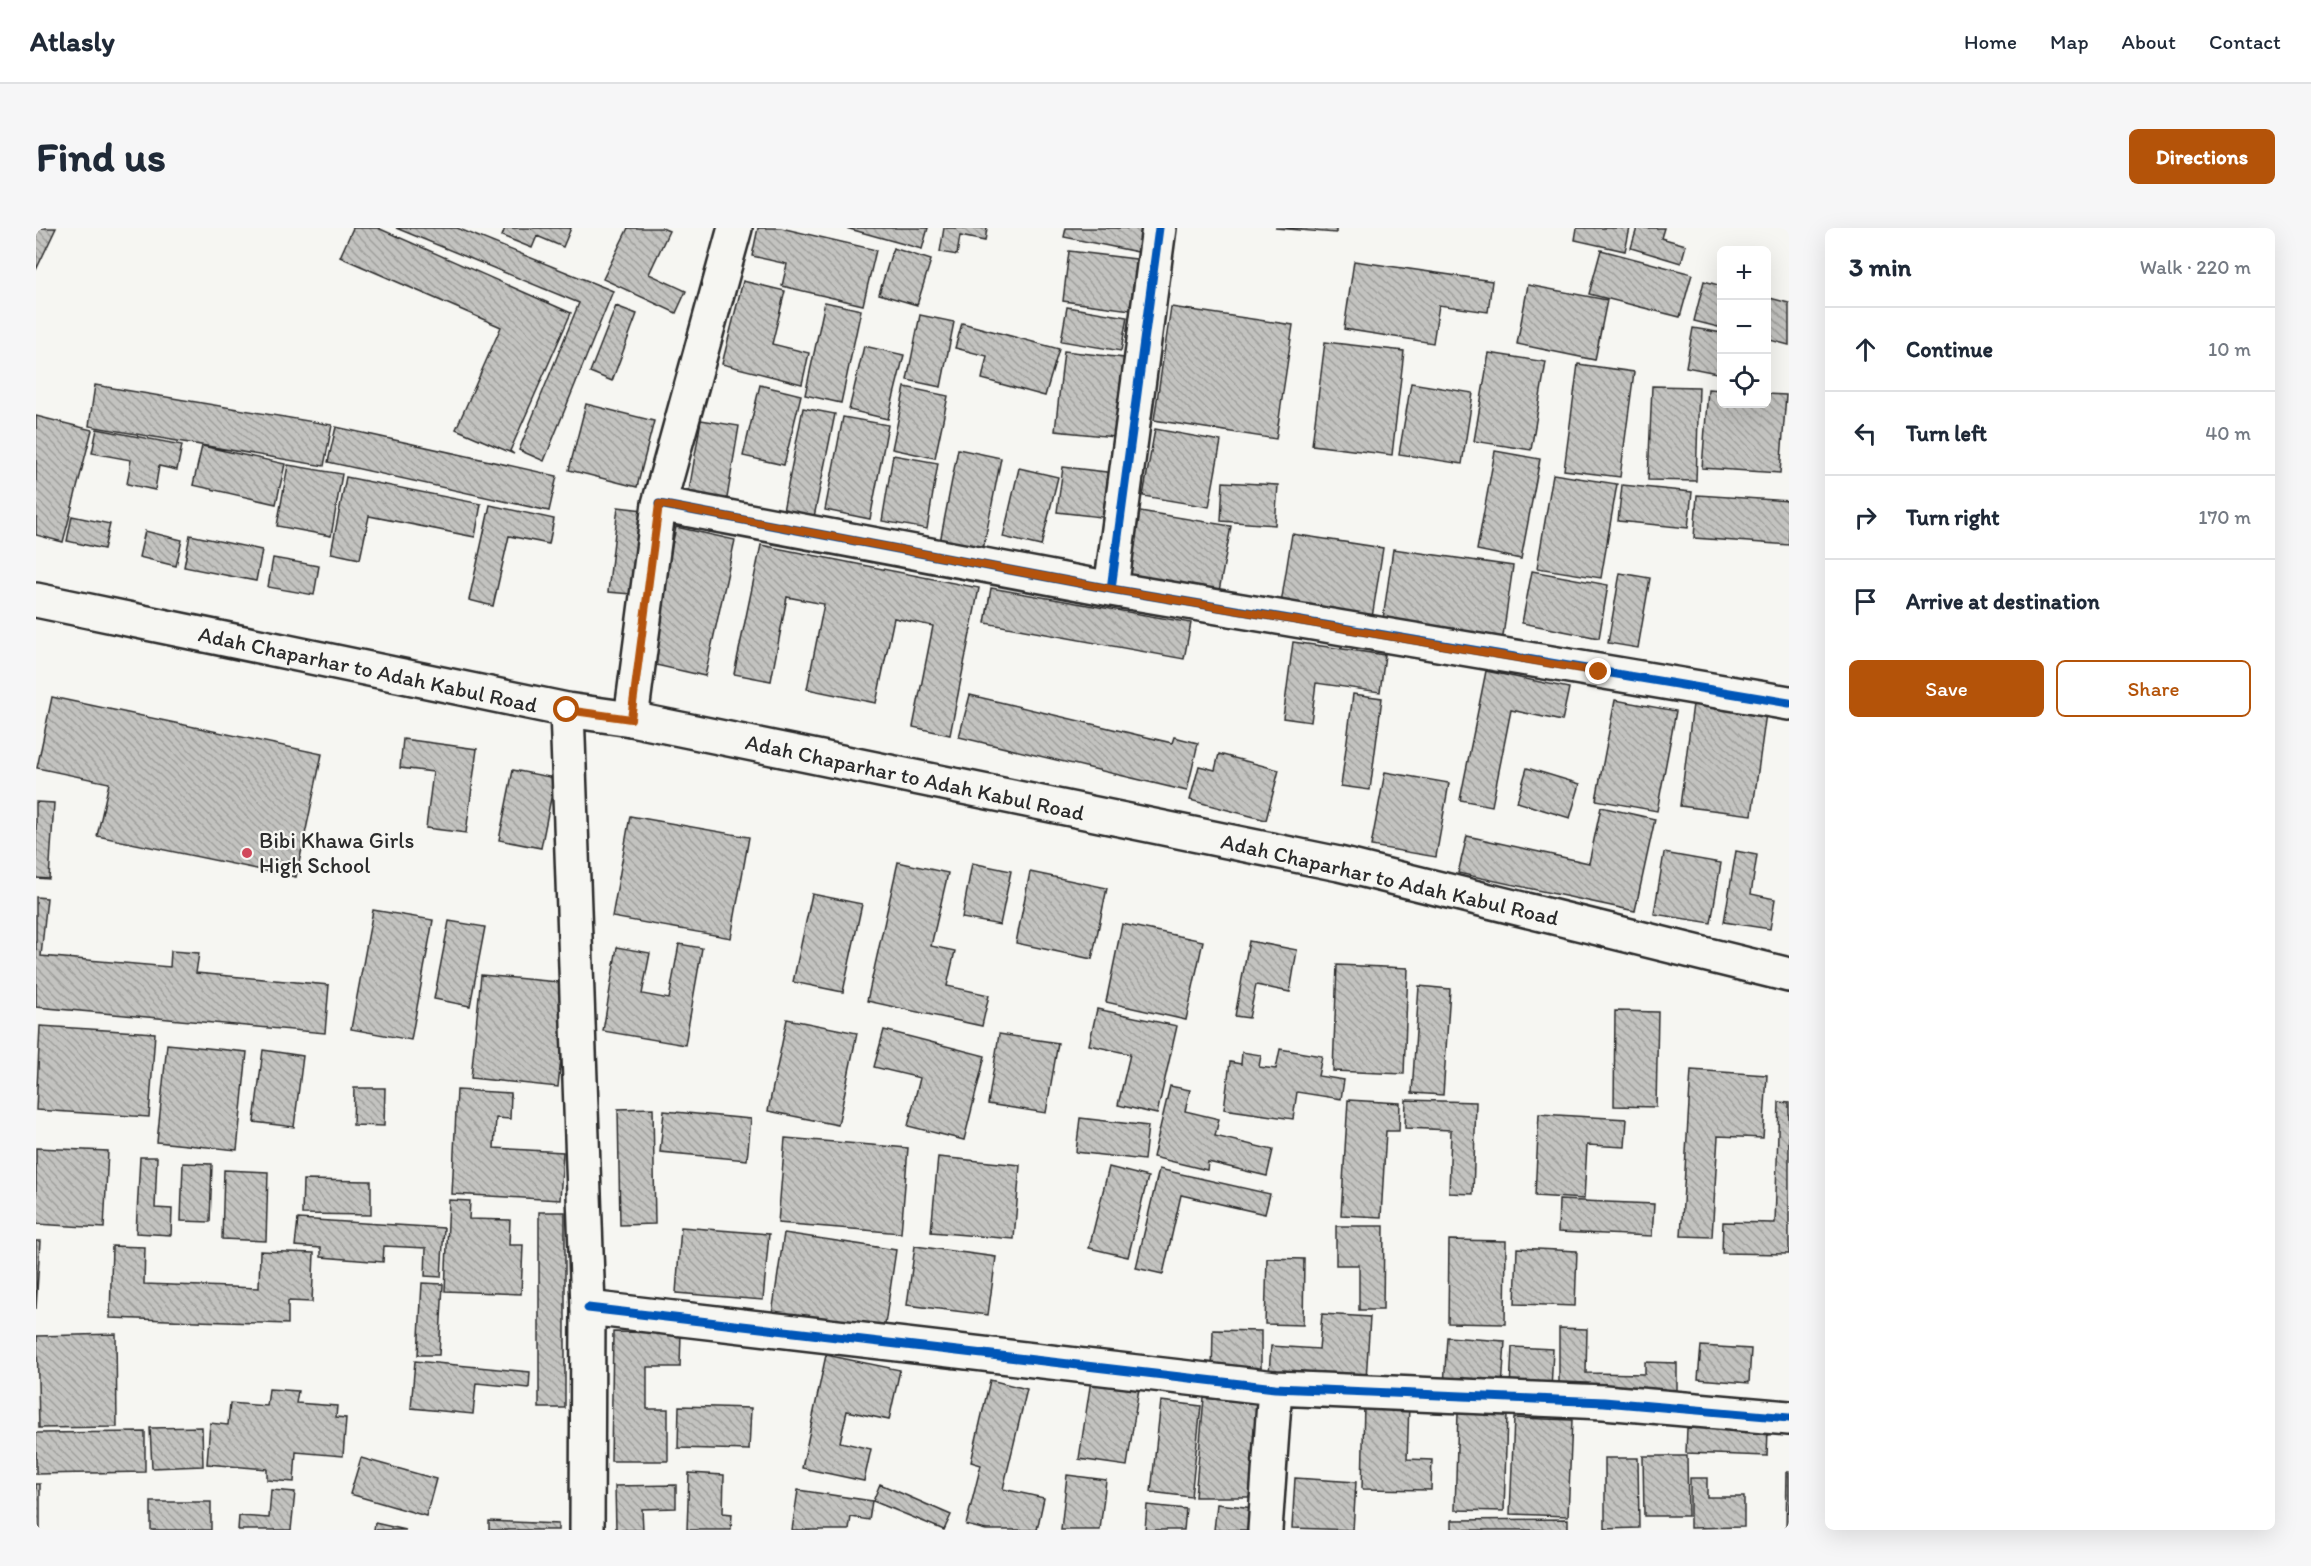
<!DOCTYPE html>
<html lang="en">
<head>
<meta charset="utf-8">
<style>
  body { margin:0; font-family:Itim,sans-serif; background:#f6f6f7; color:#1f2937 }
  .controls { position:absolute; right:18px; top:18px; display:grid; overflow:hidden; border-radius:9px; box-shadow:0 6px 24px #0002 }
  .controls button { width:54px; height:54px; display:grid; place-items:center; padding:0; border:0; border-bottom:2px solid #e0e1e3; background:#fff; color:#1f2937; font:30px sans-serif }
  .stop { position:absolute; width:18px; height:18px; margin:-14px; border:4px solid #b45309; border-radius:50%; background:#fff }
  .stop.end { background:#b45309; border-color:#fff; box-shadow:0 2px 6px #0008 }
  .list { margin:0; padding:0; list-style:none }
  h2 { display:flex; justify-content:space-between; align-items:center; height:78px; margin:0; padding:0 24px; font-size:26px }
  h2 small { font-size:20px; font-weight:400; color:#747a83 }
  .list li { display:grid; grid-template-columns:39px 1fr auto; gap:18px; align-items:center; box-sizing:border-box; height:84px; padding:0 24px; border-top:2px solid #e0e1e3 }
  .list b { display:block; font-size:22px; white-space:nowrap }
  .list em { font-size:20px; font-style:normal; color:#747a83 }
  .actions { display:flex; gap:12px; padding:18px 24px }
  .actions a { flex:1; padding:14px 0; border:2px solid #b45309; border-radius:9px; text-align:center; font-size:21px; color:#b45309 }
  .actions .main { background:#b45309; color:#fff }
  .icon { flex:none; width:33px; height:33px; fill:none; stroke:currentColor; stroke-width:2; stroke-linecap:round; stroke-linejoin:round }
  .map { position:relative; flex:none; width:1753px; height:1302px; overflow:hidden; border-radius:9px }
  header { display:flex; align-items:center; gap:36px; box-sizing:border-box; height:84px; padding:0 30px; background:#fff; border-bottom:2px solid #e0e1e3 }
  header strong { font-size:28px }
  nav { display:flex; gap:33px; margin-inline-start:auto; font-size:21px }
  .intro { display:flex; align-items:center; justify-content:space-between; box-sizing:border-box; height:144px; padding:0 36px }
  h1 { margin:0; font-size:42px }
  .button { padding:15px 27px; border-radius:9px; background:#b45309; color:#fff; font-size:21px; font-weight:700 }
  main { display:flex; gap:36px; padding:0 36px }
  aside { flex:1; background:#fff; border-radius:9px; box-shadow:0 6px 24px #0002 }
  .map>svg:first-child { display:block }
  .building { fill:url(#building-back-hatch); stroke:#2b2b2b; stroke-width:1.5 }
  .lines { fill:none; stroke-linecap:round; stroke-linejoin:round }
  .minor-casing { stroke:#2b2b2b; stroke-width:38 }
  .secondary-casing { stroke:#2b2b2b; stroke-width:38 }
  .minor { stroke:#f6f6f2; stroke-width:33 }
  .secondary { stroke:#f6f6f2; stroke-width:33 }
  .cycleway-casing { stroke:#f6f6f2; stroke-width:13 }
  .cycleway { stroke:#0057b8; stroke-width:9 }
  .route { stroke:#b45309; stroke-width:8 }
  .poi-dot { fill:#d1495b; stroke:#f6f6f2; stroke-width:2 }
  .labels { text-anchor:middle; stroke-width:4.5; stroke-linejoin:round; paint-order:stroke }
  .street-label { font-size:22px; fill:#2b2b2b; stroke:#f6f6f2 }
  .poi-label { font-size:22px; fill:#2b2b2b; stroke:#f6f6f2; text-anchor:start }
</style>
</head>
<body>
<header>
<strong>Atlasly</strong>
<nav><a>Home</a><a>Map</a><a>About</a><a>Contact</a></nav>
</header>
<div class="intro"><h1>Find us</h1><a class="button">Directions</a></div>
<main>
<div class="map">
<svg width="1753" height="1302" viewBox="0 0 1753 1302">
  <defs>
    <pattern id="building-back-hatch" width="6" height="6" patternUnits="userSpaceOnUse" patternTransform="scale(1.5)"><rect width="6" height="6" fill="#c3c3c0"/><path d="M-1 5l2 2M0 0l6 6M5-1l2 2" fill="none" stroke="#9f9f9c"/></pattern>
  </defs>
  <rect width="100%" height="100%" fill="#f6f6f2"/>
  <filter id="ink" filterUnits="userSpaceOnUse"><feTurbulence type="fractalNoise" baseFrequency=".0167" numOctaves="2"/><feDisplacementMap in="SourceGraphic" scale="12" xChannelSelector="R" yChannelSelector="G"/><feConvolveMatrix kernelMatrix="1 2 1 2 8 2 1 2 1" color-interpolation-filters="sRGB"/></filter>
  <g filter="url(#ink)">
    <!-- building -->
    <path class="building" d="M 0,0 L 20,0 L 0,42 Z
      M 317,0 L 342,0 L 535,85 L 474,223 L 478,226 L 420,201 L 465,99 L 304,29 Z
      M 360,0 L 421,0 L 577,63 L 508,233 L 483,222 L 543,75 Z
      M 469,0 L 535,0 L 527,19 L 501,8 L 496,20 L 466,8 Z
      M 592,0 L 626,0 L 633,3 L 613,46 L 650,63 L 640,85 L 567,51 Z
      M 722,0 L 745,0 L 840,22 L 827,77 L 746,58 L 751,36 L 716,28 Z
      M 810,0 L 892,0 L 886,21 Z
      M 908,0 L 951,0 L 949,13 L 924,8 L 921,27 L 904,24 Z
      M 1030,0 L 1112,0 L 1107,25 L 1028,9 Z
      M 1239,0 L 1300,0 L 1300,5 Z
      M 1541,0 L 1594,0 L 1589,23 L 1539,12 Z
      M 1601,0 L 1628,0 L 1625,10 L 1650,17 L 1645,35 L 1595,20 Z
      M 857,20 L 895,32 L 881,77 L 843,66 Z
      M 1565,22 L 1656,46 L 1644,89 L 1553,66 Z
      M 1033,23 L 1108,32 L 1102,83 L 1027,73 Z
      M 1318,33 L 1456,53 L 1452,84 L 1403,77 L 1397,115 L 1308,101 Z
      M 707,53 L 749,63 L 736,116 L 773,125 L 766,156 L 686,136 Z
      M 1668,53 L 1686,58 L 1686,100 L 1658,93 Z
      M 1492,57 L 1571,72 L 1559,132 L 1481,116 Z
      M 1730,69 L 1753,75 L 1753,117 L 1730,111 Z
      M 789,74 L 825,82 L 805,175 L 769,167 Z
      M 580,78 L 601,86 L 576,153 L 554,144 Z
      M 1031,79 L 1091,89 L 1085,123 L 1025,113 Z
      M 1135,79 L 1257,97 L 1240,211 L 1118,192 Z
      M 884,87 L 918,94 L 905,159 L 871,152 Z
      M 926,95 L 1023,121 L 1009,168 L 946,151 L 951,128 L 919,120 Z
      M 1657,100 L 1686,105 L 1686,146 L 1650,139 Z
      M 1289,114 L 1368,123 L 1356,227 L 1276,217 Z
      M 828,118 L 868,127 L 852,191 L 813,182 Z
      M 1028,123 L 1088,130 L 1079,209 L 1019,203 Z
      M 1453,125 L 1510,134 L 1495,222 L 1438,213 Z
      M 1542,136 L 1598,144 L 1584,249 L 1528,242 Z
      M 1375,155 L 1437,165 L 1426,236 L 1363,226 Z
      M 59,157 L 296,197 L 288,238 L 53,198 Z
      M 724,157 L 765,167 L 748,237 L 707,228 Z
      M 1616,158 L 1663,159 L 1660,253 L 1612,252 Z
      M 869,159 L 912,168 L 899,230 L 856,221 Z
      M 1672,161 L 1686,162 L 1686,176 L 1730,176 L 1730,166 L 1750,167 L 1744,245 L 1666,240 Z
      M 550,176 L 618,193 L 601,259 L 533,242 Z
      M 767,180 L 799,186 L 778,289 L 747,283 Z
      M 0,188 L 56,202 L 27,314 L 0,307 Z
      M 807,189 L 852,197 L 834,291 L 789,282 Z
      M 665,192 L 703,198 L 690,276 L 652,269 Z
      M 300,199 L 521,248 L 513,283 L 292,234 Z
      M 61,201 L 146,217 L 141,242 L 123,238 L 119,262 L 91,256 L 95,232 L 56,225 Z
      M 1119,201 L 1185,213 L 1173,279 L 1107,268 Z
      M 166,218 L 249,236 L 240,276 L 157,257 Z
      M 922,221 L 965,230 L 947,322 L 904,314 Z
      M 1459,223 L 1504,231 L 1485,331 L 1441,322 Z
      M 857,227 L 902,235 L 891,301 L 846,293 Z
      M 252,237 L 306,246 L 295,308 L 241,298 Z
      M 1027,239 L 1079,245 L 1074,290 L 1021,284 Z
      M 983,240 L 1022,249 L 1005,318 L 967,309 Z
      M 1517,246 L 1581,256 L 1565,350 L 1501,340 Z
      M 310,249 L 445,276 L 439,309 L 333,288 L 324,331 L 295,325 Z
      M 1187,254 L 1242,257 L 1239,297 L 1185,293 Z
      M 1586,257 L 1656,264 L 1652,300 L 1582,293 Z
      M 1661,267 L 1753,273 L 1753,317 L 1658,310 Z
      M 454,277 L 518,291 L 513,316 L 473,308 L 457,378 L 433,372 Z
      M 582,279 L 616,283 L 606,367 L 572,364 Z
      M 1104,283 L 1195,298 L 1182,369 L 1092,353 Z
      M 36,288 L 74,296 L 68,321 L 31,313 Z
      M 640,299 L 699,312 L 669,448 L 611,435 Z
      M 109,303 L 146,312 L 140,338 L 103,329 Z
      M 1256,306 L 1347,320 L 1335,396 L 1244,382 Z
      M 154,307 L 226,322 L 220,353 L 148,339 Z
      M 725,317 L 943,360 L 914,507 L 877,499 L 897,398 L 858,390 L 840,475 L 771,461 L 788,376 L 751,369 L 735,453 L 698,446 Z
      M 1357,321 L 1477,338 L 1466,415 L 1346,398 Z
      M 237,330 L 283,338 L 278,367 L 232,359 Z
      M 1496,343 L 1572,357 L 1563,410 L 1486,395 Z
      M 1584,345 L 1614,350 L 1602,420 L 1572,415 Z
      M 955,360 L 1155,395 L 1148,431 L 949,395 Z
      M 1257,414 L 1349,427 L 1344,464 L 1280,455 L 1275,494 L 1247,490 Z
      M 1450,443 L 1533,460 L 1526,493 L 1475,482 L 1456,578 L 1424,572 Z
      M 1317,466 L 1346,470 L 1334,562 L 1305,558 Z
      M 934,467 L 1136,515 L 1138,509 L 1162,515 L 1151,563 L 923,509 Z
      M 16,469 L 286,526 L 260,649 L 61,608 L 73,555 L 1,540 Z
      M 1579,472 L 1640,483 L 1621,583 L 1560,572 Z
      M 1657,476 L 1730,485 L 1716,587 L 1644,578 Z
      M 367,511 L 441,521 L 430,605 L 390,600 L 397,544 L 364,540 Z
      M 1183,526 L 1243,542 L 1230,592 L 1154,572 L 1163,538 L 1179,542 Z
      M 1491,540 L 1544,556 L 1534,590 L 1481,574 Z
      M 477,542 L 519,550 L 505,620 L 463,612 Z
      M 1349,544 L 1413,555 L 1400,629 L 1335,618 Z
      M 0,574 L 18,575 L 13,651 L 0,650 Z
      M 1565,579 L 1619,591 L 1599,683 L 1422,645 L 1431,608 L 1553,635 Z
      M 594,588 L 713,609 L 695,710 L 576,689 Z
      M 1700,623 L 1721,627 L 1715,666 L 1739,671 L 1734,701 L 1688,694 Z
      M 1628,625 L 1685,635 L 1675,695 L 1618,686 Z
      M 862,634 L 912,645 L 895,718 L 919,723 L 911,758 L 953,767 L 946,798 L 831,773 Z
      M 936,635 L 975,643 L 964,697 L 926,690 Z
      M 994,644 L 1071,660 L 1056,731 L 980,715 Z
      M 776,666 L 826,676 L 807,764 L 757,754 Z
      M 0,669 L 11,670 L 5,728 L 134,739 L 135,723 L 163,725 L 160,745 L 293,757 L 289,805 L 0,779 Z
      M 337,682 L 397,692 L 375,812 L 315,801 Z
      M 413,693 L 449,699 L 434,778 L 398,771 Z
      M 1086,696 L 1167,713 L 1150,792 L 1070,774 Z
      M 1213,713 L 1261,722 L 1254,764 L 1220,757 L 1213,790 L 1199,788 Z
      M 643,716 L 666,720 L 649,817 L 567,803 L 581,719 L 614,725 L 606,766 L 633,771 Z
      M 1301,737 L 1372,740 L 1368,846 L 1297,843 Z
      M 445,747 L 533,755 L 522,859 L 435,850 Z
      M 1383,758 L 1414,761 L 1407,867 L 1376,865 Z
      M 1061,781 L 1141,798 L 1121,886 L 1082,877 L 1094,826 L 1053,817 Z
      M 1579,783 L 1622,784 L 1620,879 L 1578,878 Z
      M 751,791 L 821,805 L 802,897 L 732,883 Z
      M 4,798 L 119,805 L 113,889 L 0,882 Z
      M 848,802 L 949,828 L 928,912 L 872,898 L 884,850 L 838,839 Z
      M 963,806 L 1022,815 L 1010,885 L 952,876 Z
      M 131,816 L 211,824 L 201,922 L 121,914 Z
      M 1244,821 L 1286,828 L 1282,848 L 1308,852 L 1305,871 L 1261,864 L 1257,891 L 1188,881 L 1194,834 L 1205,836 L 1206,824 L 1225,827 L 1223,839 L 1240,841 Z
      M 227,822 L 267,828 L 258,899 L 218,894 Z
      M 1655,842 L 1731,847 L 1727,910 L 1682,908 L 1676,1009 L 1645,1008 Z
      M 1134,858 L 1154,862 L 1149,883 L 1183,891 L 1179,908 L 1237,922 L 1231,948 L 1172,934 L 1171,942 L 1117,929 Z
      M 318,860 L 349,860 L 348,898 L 317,897 Z
      M 421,862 L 475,865 L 474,891 L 460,890 L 458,920 L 527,924 L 524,972 L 416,966 Z
      M 1312,872 L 1364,875 L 1363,903 L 1350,903 L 1345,989 L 1305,987 Z
      M 1370,872 L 1440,874 L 1437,966 L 1413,965 L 1415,902 L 1369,900 Z
      M 1743,874 L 1753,875 L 1753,1026 L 1686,1025 L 1687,994 L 1739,995 Z
      M 617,880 L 619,996 L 584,997 L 582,881 Z
      M 628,883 L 715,891 L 711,932 L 624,924 Z
      M 1503,886 L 1591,891 L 1589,919 L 1551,917 L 1548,971 L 1499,968 Z
      M 1044,890 L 1112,898 L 1108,932 L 1040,924 Z
      M 749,910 L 872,920 L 865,1005 L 742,995 Z
      M 0,920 L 72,923 L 68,1000 L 0,996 Z
      M 104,929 L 121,929 L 119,980 L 136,981 L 135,1007 L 100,1005 Z
      M 902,929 L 984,937 L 978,1011 L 895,1004 Z
      M 147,935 L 176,936 L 174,994 L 145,993 Z
      M 1073,939 L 1112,949 L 1092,1029 L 1053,1020 Z
      M 1123,941 L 1234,966 L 1229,986 L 1145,967 L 1127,1046 L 1100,1040 Z
      M 188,942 L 232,944 L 230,1013 L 186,1011 Z
      M 267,952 L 335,953 L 335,987 L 266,986 Z
      M 413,972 L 434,973 L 433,991 L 474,992 L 473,1017 L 487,1017 L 485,1066 L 409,1063 Z
      M 1523,972 L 1618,976 L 1616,1008 L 1522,1004 Z
      M 503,984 L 529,984 L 529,1180 L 503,1180 Z
      M 262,991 L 408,1000 L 405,1049 L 389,1048 L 390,1020 L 348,1018 L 347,1034 L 285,1029 L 285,1020 L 259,1018 Z
      M 1300,998 L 1348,998 L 1347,1082 L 1323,1082 L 1323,1037 L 1300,1037 Z
      M 645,999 L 733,1006 L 727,1072 L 640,1065 Z
      M 748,1005 L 860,1022 L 848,1103 L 736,1086 Z
      M 1413,1012 L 1470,1013 L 1469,1096 L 1412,1095 Z
      M 0,1013 L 4,1013 L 0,1081 Z
      M 76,1018 L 109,1019 L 108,1056 L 223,1060 L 224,1023 L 278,1025 L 276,1074 L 252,1073 L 252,1096 L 74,1090 Z
      M 879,1018 L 960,1029 L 952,1087 L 871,1077 Z
      M 1481,1020 L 1541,1023 L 1539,1078 L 1479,1076 Z
      M 1231,1030 L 1268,1031 L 1267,1097 L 1229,1096 Z
      M 386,1055 L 407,1056 L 403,1127 L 382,1127 Z
      M 1286,1086 L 1334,1089 L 1330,1152 L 1233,1145 L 1235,1118 L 1283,1121 Z
      M 1523,1100 L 1551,1101 L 1550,1145 L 1609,1146 L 1609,1134 L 1641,1135 L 1641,1170 L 1523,1169 Z
      M 1177,1102 L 1225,1103 L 1225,1148 L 1176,1147 Z
      M 577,1104 L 645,1105 L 644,1139 L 611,1139 L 611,1181 L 632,1181 L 632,1233 L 575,1233 Z
      M 80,1106 L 81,1199 L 3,1200 L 1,1108 Z
      M 1411,1109 L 1469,1113 L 1466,1161 L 1408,1158 Z
      M 1665,1118 L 1715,1121 L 1713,1155 L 1662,1151 Z
      M 1476,1119 L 1517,1121 L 1515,1163 L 1474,1161 Z
      M 790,1127 L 864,1142 L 853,1192 L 811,1183 L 804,1214 L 835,1221 L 828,1253 L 766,1240 Z
      M 379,1133 L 494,1144 L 493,1160 L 440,1155 L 437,1186 L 375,1180 Z
      M 954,1152 L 991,1161 L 967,1261 L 1008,1270 L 1001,1302 L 950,1302 L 930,1297 L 945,1237 L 935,1234 Z
      M 1055,1152 L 1103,1160 L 1091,1238 L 1043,1231 Z
      M 233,1161 L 262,1163 L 260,1175 L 301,1178 L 300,1189 L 310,1190 L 307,1228 L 260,1224 L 258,1254 L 231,1252 L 231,1241 L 171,1236 L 174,1195 L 192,1197 L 194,1175 L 231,1178 Z
      M 1168,1170 L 1229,1176 L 1222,1269 L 1159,1269 Z
      M 1125,1173 L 1165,1178 L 1155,1269 L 1115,1264 Z
      M 1328,1176 L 1373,1177 L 1371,1231 L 1396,1232 L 1395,1262 L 1326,1261 Z
      M 643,1178 L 715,1180 L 713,1222 L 642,1220 Z
      M 1422,1185 L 1471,1187 L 1468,1283 L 1419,1282 Z
      M 1478,1190 L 1536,1192 L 1532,1288 L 1474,1286 Z
      M 166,1199 L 167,1238 L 116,1240 L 114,1200 Z
      M 1651,1200 L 1732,1202 L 1731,1228 L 1650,1225 Z
      M 109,1204 L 109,1244 L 0,1246 L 0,1205 Z
      M 1607,1228 L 1651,1228 L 1652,1288 L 1608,1288 Z
      M 325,1230 L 400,1251 L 390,1288 L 314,1266 Z
      M 1569,1230 L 1602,1230 L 1603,1300 L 1569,1301 Z
      M 1751,1244 L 1753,1244 L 1753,1302 L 1750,1302 Z
      M 653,1245 L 688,1247 L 687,1285 L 696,1286 L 695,1302 L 651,1302 Z
      M 1031,1247 L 1070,1252 L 1064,1302 L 1025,1302 Z
      M 1259,1250 L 1320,1254 L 1317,1302 L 1256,1300 Z
      M 1654,1250 L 1671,1250 L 1671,1269 L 1708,1269 L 1708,1299 L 1654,1300 Z
      M 0,1256 L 4,1256 L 4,1302 L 0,1302 Z
      M 844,1256 L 915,1287 L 908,1302 L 837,1273 Z
      M 640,1257 L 640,1280 L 606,1281 L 607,1302 L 580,1302 L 579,1258 Z
      M 235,1262 L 259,1264 L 255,1302 L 202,1302 L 203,1288 L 233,1290 Z
      M 762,1262 L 836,1273 L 833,1292 L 815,1289 L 813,1302 L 756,1302 Z
      M 115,1274 L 175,1274 L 175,1302 L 115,1302 Z
      M 1181,1276 L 1218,1280 L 1216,1302 L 1178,1302 Z
      M 1111,1277 L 1150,1281 L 1148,1302 L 1109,1302 Z
      M 1532,1291 L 1532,1302 L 1416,1302 L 1416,1292 Z
      M 453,1293 L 522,1296 L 522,1302 L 453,1302 Z
      M 339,1295 L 370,1302 L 338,1302 Z"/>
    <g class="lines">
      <!-- minor casing -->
      <g class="minor-casing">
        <path id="minor" d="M 623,276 L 1075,361 L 1753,475
          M 1075,361 L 1123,0
          M 595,491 L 623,276 L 699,0
          M 552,1080 L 1239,1160 L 1568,1174 L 1753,1190
          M 1229,1302 L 1239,1160"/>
      </g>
      <!-- secondary casing -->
      <g class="secondary-casing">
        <path id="secondary" d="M 0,372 L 531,482 L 595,491 L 1303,636 L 1753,747
          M 531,482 L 552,1080 L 551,1302"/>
      </g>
      <!-- minor -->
      <use href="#minor" class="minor"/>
      <!-- secondary -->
      <use href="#secondary" class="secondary"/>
      <!-- cycleway casing -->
      <g class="cycleway-casing">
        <path id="cycleway" d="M 623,276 L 1075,361 L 1753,475
          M 1075,361 L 1123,0
          M 552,1080 L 1239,1160 L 1568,1174 L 1753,1190"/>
      </g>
      <!-- cycleway -->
      <use href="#cycleway" class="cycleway"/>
    </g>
  </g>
  <g class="lines" filter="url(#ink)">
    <!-- route -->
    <path class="route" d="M 531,482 L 595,491 L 623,276 L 1075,361 L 1563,444"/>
  </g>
  <!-- markers -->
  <circle class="poi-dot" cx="211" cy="625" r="6"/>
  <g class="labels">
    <!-- street labels -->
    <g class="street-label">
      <text transform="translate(332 441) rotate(12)" y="8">Adah Chaparhar to Adah Kabul Road</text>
      <text transform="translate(879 549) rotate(12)" y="8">Adah Chaparhar to Adah Kabul Road</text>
      <text transform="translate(1354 651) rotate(13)" y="8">Adah Chaparhar to Adah Kabul Road</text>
    </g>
    <!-- poi labels -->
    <g class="poi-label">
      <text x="223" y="620">Bibi Khawa Girls<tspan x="223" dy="25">High School</tspan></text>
    </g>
  </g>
</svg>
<div class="controls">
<button>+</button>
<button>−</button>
<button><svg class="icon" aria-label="locate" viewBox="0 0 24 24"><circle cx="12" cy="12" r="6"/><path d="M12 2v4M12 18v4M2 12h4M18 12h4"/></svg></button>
</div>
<div class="stop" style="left:531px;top:482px"></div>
<div class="stop end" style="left:1563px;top:444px"></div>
</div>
<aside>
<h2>3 min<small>Walk · 220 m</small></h2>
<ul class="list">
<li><svg class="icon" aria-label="ahead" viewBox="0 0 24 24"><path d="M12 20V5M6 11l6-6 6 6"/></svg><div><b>Continue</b></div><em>10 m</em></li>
<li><svg class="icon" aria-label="left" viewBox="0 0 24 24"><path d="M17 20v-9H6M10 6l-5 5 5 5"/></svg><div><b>Turn left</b></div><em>40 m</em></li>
<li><svg class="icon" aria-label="right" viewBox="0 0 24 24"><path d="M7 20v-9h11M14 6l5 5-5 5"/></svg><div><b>Turn right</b></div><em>170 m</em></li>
<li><svg class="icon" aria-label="arrive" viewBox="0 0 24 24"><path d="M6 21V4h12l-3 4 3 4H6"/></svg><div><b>Arrive at destination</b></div></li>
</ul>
<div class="actions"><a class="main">Save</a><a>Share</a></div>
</aside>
</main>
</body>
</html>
